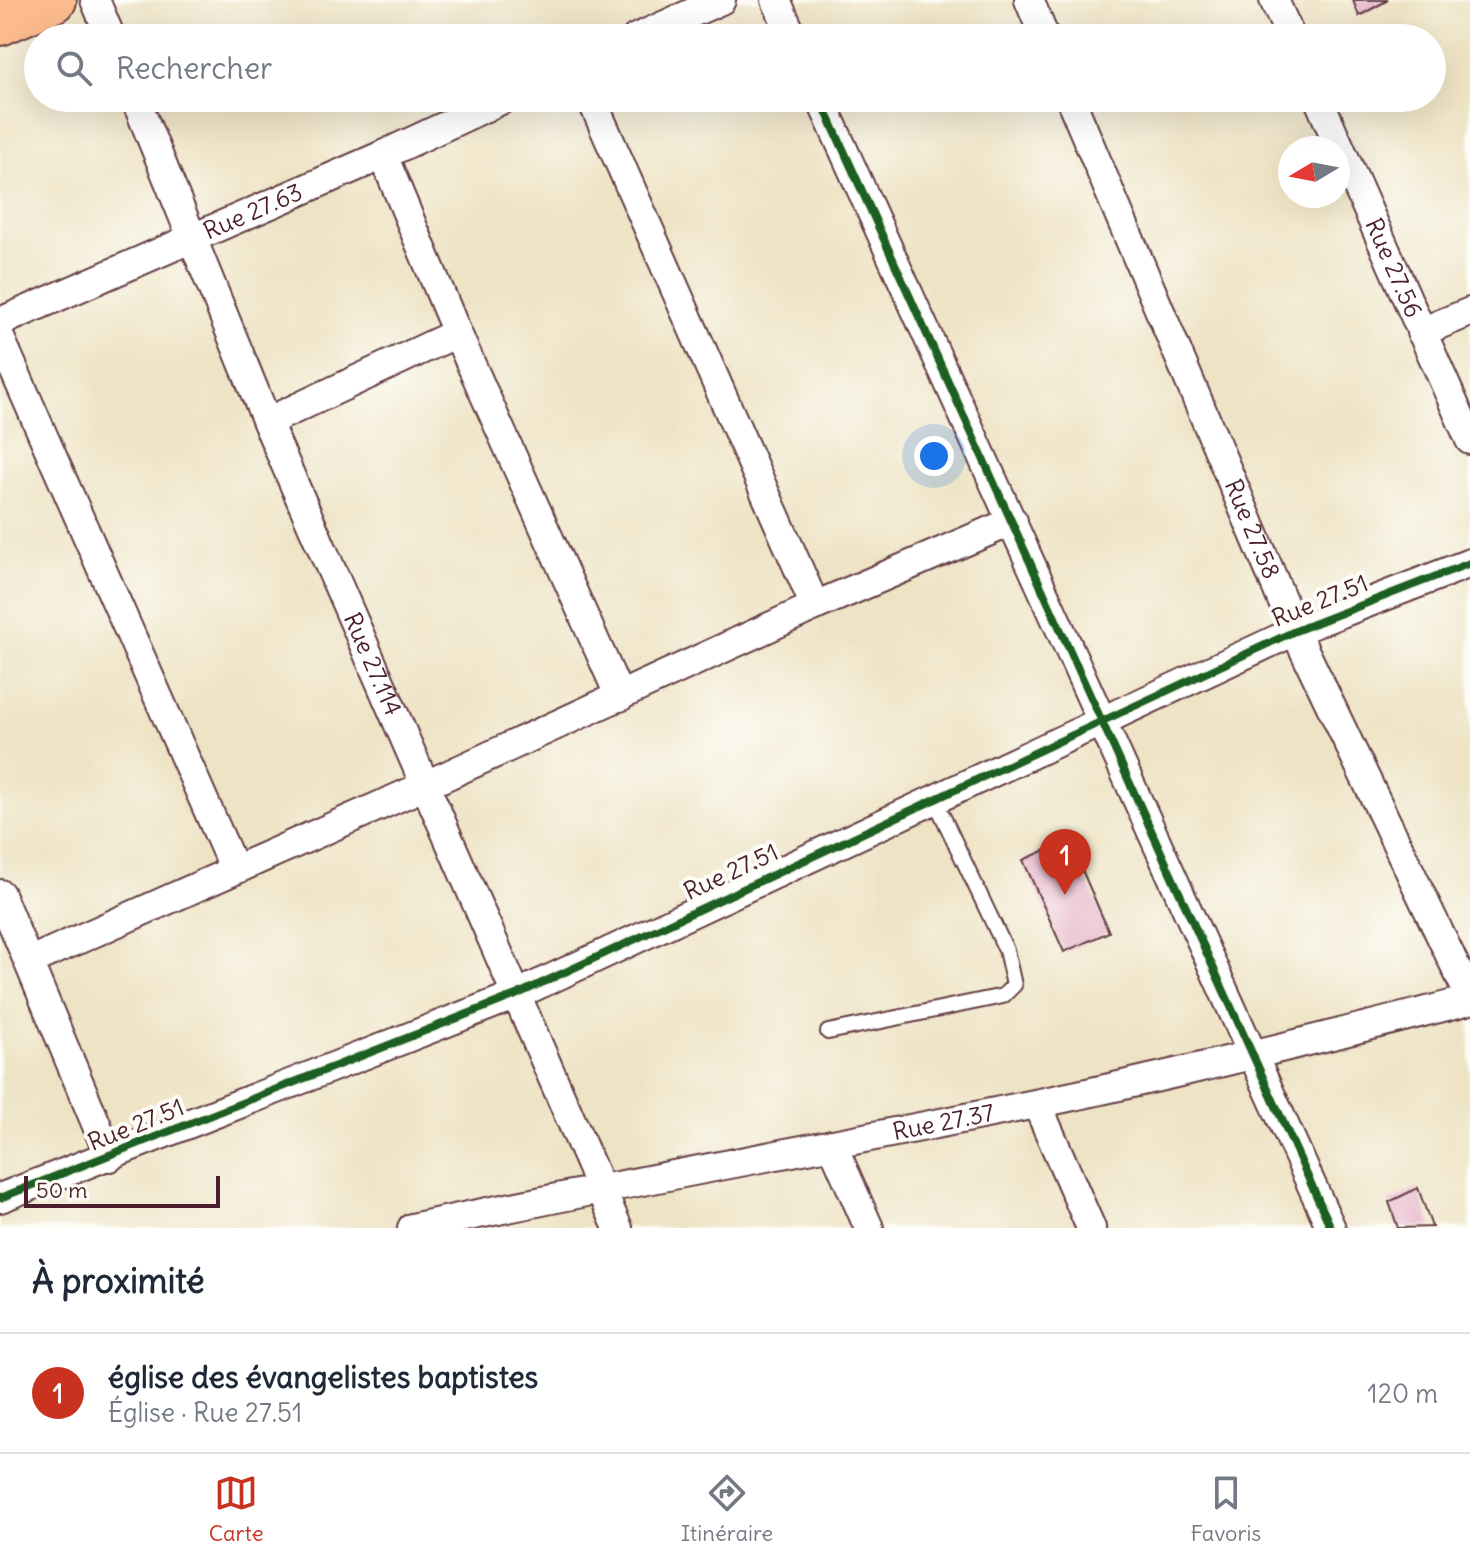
<!DOCTYPE html>
<html lang="fr">
<head>
<meta charset="utf-8">
<style>
  body { margin:0; font-family:Delius,sans-serif; background:#f2f2f3; color:#1f2937 }
  .compass { position:absolute; left:1278px; top:136px; width:72px; height:72px; border-radius:50%; background:#fff; box-shadow:0 8px 32px #0002; rotate:260deg }
  .scale { position:absolute; left:24px; bottom:20px; width:196px; box-sizing:border-box; padding-left:8px; border:4px solid #4a1f2b; border-top:0; font-size:22px; line-height:28px; white-space:nowrap; color:#4a1f2b; -webkit-text-stroke:6px #fdfcf7; paint-order:stroke }
  .you { position:absolute; left:934px; top:456px; width:28px; height:28px; margin:-20px; border:6px solid #fff; border-radius:50%; background:#1a73e8; box-shadow:0 0 0 12px #1a73e833 }
  .badge { display:grid; place-items:center; width:52px; height:52px; border-radius:50%; background:#c8321e; color:#fff; font-size:26px; font-weight:700 }
  .pin { position:absolute; translate:-50% -66px; filter:drop-shadow(0 2px 4px #0008) }
  .pin::after { content:''; position:absolute; top:42px; width:28px; height:24px; background:inherit; clip-path:polygon(0 0,100% 0,50% 100%) }
  .list { margin:0; padding:0; list-style:none }
  h2 { display:flex; justify-content:space-between; align-items:center; height:104px; margin:0; padding:0 32px; font-size:34px }
  h2 small { font-size:26px; font-weight:400; color:#747a83 }
  .list li { display:grid; grid-template-columns:52px 1fr auto; gap:24px; align-items:center; box-sizing:border-box; height:120px; padding:0 32px; border-top:2px solid #e0e1e3 }
  .list b { display:block; font-size:30px; white-space:nowrap }
  .list p { margin:0; font-size:26px; white-space:nowrap; color:#747a83 }
  .list em { font-size:26px; font-style:normal; color:#747a83 }
  .icon { flex:none; width:44px; height:44px; fill:none; stroke:currentColor; stroke-width:2; stroke-linecap:round; stroke-linejoin:round }
  .map { position:relative; flex:none; width:1470px; height:1228px; overflow:hidden }
  .search { position:absolute; background:#fff; box-shadow:0 8px 32px #0002; left:24px; right:24px; top:24px; height:88px; display:flex; align-items:center; gap:20px; box-sizing:border-box; padding:0 28px; border-radius:44px; color:#747a83; font-size:30px }
  .sheet { height:224px; background:#fff }
  nav { display:flex; justify-content:space-around; align-items:center; box-sizing:border-box; height:112px; border-top:2px solid #e0e1e3; background:#fff; font-size:22px; color:#747a83 }
  nav a { display:grid; justify-items:center; gap:4px }
  nav .on { color:#c8321e }
  .map>svg:first-child { display:block }
  .building { fill:#e5aec7 }
  .lines { fill:none; stroke-linecap:round; stroke-linejoin:round }
  .lane-casing { stroke:#633c42; stroke-width:18 }
  .street-casing { stroke:#633c42; stroke-width:32 }
  .primary-casing { stroke:#633c42; stroke-width:48 }
  .lane { stroke:#fff; stroke-width:14 }
  .street { stroke:#fff; stroke-width:28 }
  .primary { stroke:#fbbb8c; stroke-width:44 }
  .cycleway-casing { stroke:#fdfcf7; stroke-width:13 }
  .cycleway { stroke:#1b5e20; stroke-width:8 }
  .labels { text-anchor:middle; stroke-width:8; stroke-linejoin:round; paint-order:stroke }
  .street-label { font-size:24px; fill:#4a1f2b; stroke:#fdfcf7 }
</style>
</head>
<body>
<div class="map">
<svg width="1470" height="1228" viewBox="0 0 1470 1228">
  <rect width="100%" height="100%" fill="#fdfcf7"/>
  <filter id="ink" filterUnits="userSpaceOnUse"><feTurbulence type="fractalNoise" baseFrequency=".0125" numOctaves="2"/><feDisplacementMap in="SourceGraphic" scale="16" xChannelSelector="R" yChannelSelector="G"/><feConvolveMatrix kernelMatrix="1 2 1 2 8 2 1 2 1" color-interpolation-filters="sRGB"/></filter>
  <filter id="wash" filterUnits="userSpaceOnUse"><feTurbulence type="fractalNoise" baseFrequency=".006" numOctaves="4" result="noise"/><feDisplacementMap in="SourceGraphic" scale="32" xChannelSelector="R" yChannelSelector="G"/><feGaussianBlur stdDeviation="1.8" result="paint"/><feColorMatrix in="noise" values="0 0 0 0 0 0 0 0 0 0 0 0 0 0 0 0 0 1.4 0 .05"/><feComposite in="paint" operator="in"/></filter>
  <g filter="url(#wash)">
    <rect width="100%" height="100%" fill="#eee3c4"/>
    <g id="blocks">
      <!-- building -->
      <path class="building" d="M 1353,0 L 1388,0 L 1359,16 Z
        M 1069,840 L 1109,932 L 1064,952 L 1023,860 Z
        M 1418,1188 L 1432,1227 L 1398,1228 L 1389,1202 Z"/>
    </g>
  </g>
  <g filter="url(#ink)">
    <use href="#blocks" fill-opacity="0" stroke="#633c42" stroke-width="2"/>
    <g class="lines">
      <!-- lane casing -->
      <g class="lane-casing">
        <path id="lane" d="M 828,1032 L 1003,996 L 1014,985 L 1006,950 L 934,798"/>
      </g>
      <!-- street casing -->
      <g class="street-casing">
        <g id="street">
          <path d="M 95,0 L 111,38"/>
          <path d="M 776,0 L 793,38"/>
          <path d="M 1029,0 L 1045,38"/>
          <path d="M 1274,0 L 1291,38"/>
          <path d="M 636,38 L 721,0"/>
          <path id="s1" d="M 135,98 L 267,422 L 618,1228"/>
          <path d="M 591,98 L 815,606"/>
          <path d="M 820,98 L 1331,1228"/>
          <path id="s2" d="M 1070,98 L 1295,631 L 1470,997"/>
          <path id="s3" d="M 1318,98 L 1470,440"/>
          <path d="M 383,155 L 457,333 L 620,697"/>
          <path id="s4" d="M 0,322 L 383,155 L 505,98"/>
          <path d="M 1421,332 L 1470,312"/>
          <path d="M 0,338 L 234,869"/>
          <path d="M 267,422 L 457,333"/>
          <path d="M 0,894 L 110,1157"/>
          <path d="M 30,961 L 424,786 L 815,606 L 1013,521"/>
          <path d="M 1037,1104 L 1091,1228"/>
          <path d="M 832,1144 L 869,1228"/>
          <path d="M 0,1198 L 516,995 L 1295,631 L 1470,563"/>
          <path id="s5" d="M 412,1228 C 619,1183 827,1147 1035,1104 C 1181,1074 1325,1037 1470,1000"/>
        </g>
      </g>
      <!-- primary casing -->
      <g class="primary-casing">
        <path id="primary" d="M 0,23 L 54,0"/>
      </g>
      <!-- lane -->
      <use href="#lane" class="lane"/>
      <!-- street -->
      <use href="#street" class="street"/>
      <!-- primary -->
      <use href="#primary" class="primary"/>
      <!-- cycleway casing -->
      <g class="cycleway-casing">
        <path id="cycleway" d="M 820,98 L 1331,1228
          M 0,1198 L 516,995 L 1295,631 L 1470,563"/>
      </g>
      <!-- cycleway -->
      <use href="#cycleway" class="cycleway"/>
    </g>
  </g>
  <g class="labels">
    <!-- street labels -->
    <g class="street-label">
      <text dy="8" stroke="none"><textPath href="#s4" startOffset="276">Rue 27.63</textPath></text>
      <text dy="8" stroke="none"><textPath href="#s3" startOffset="186">Rue 27.56</textPath></text>
      <text dy="8" stroke="none"><textPath href="#s2" startOffset="468">Rue 27.58</textPath></text>
      <text transform="translate(1320 601) rotate(-22)" y="8">Rue 27.51</text>
      <text dy="8" stroke="none"><textPath href="#s1" startOffset="614">Rue 27.114</textPath></text>
      <text transform="translate(731 872) rotate(-25)" y="8">Rue 27.51</text>
      <text dy="8" stroke="none"><textPath href="#s5" startOffset="542">Rue 27.37</textPath></text>
      <text transform="translate(136 1125) rotate(-22)" y="8">Rue 27.51</text>
    </g>
  </g>
</svg>
<svg class="compass" viewBox="-18 -18 36 36"><path d="M0-13l5 13h-10z" fill="#e53935"/><path d="M0 13l5-13h-10z" fill="#747a83"/></svg>
<div class="scale">50 m</div>
<div class="you"></div>
<div class="pin badge" style="left:1065px;top:895px">1</div>
<div class="search"><svg class="icon" aria-label="search" viewBox="0 0 24 24"><circle cx="10" cy="10" r="6"/><path d="M15 15l6 6"/></svg>Rechercher</div>
</div>
<section class="sheet">
<h2>À proximité<small></small></h2>
<ul class="list">
<li><span class="badge">1</span><div><b>église des évangelistes baptistes</b><p>Église · Rue 27.51</p></div><em>120 m</em></li>
</ul>
</section>
<nav>
<a class="on"><svg class="icon" aria-label="map" viewBox="0 0 24 24"><path d="M3 6l6-2 6 2 6-2v14l-6 2-6-2-6 2zM9 4v14M15 6v14"/></svg>Carte</a>
<a><svg class="icon" aria-label="directions" viewBox="0 0 24 24"><path d="M12 3l9 9-9 9-9-9zM9 14v-3h6M13 9l2 2-2 2"/></svg>Itinéraire</a>
<a><svg class="icon" aria-label="saved" viewBox="0 0 24 24"><path d="M7 4h10v16l-5-4-5 4z"/></svg>Favoris</a>
</nav>
</body>
</html>
